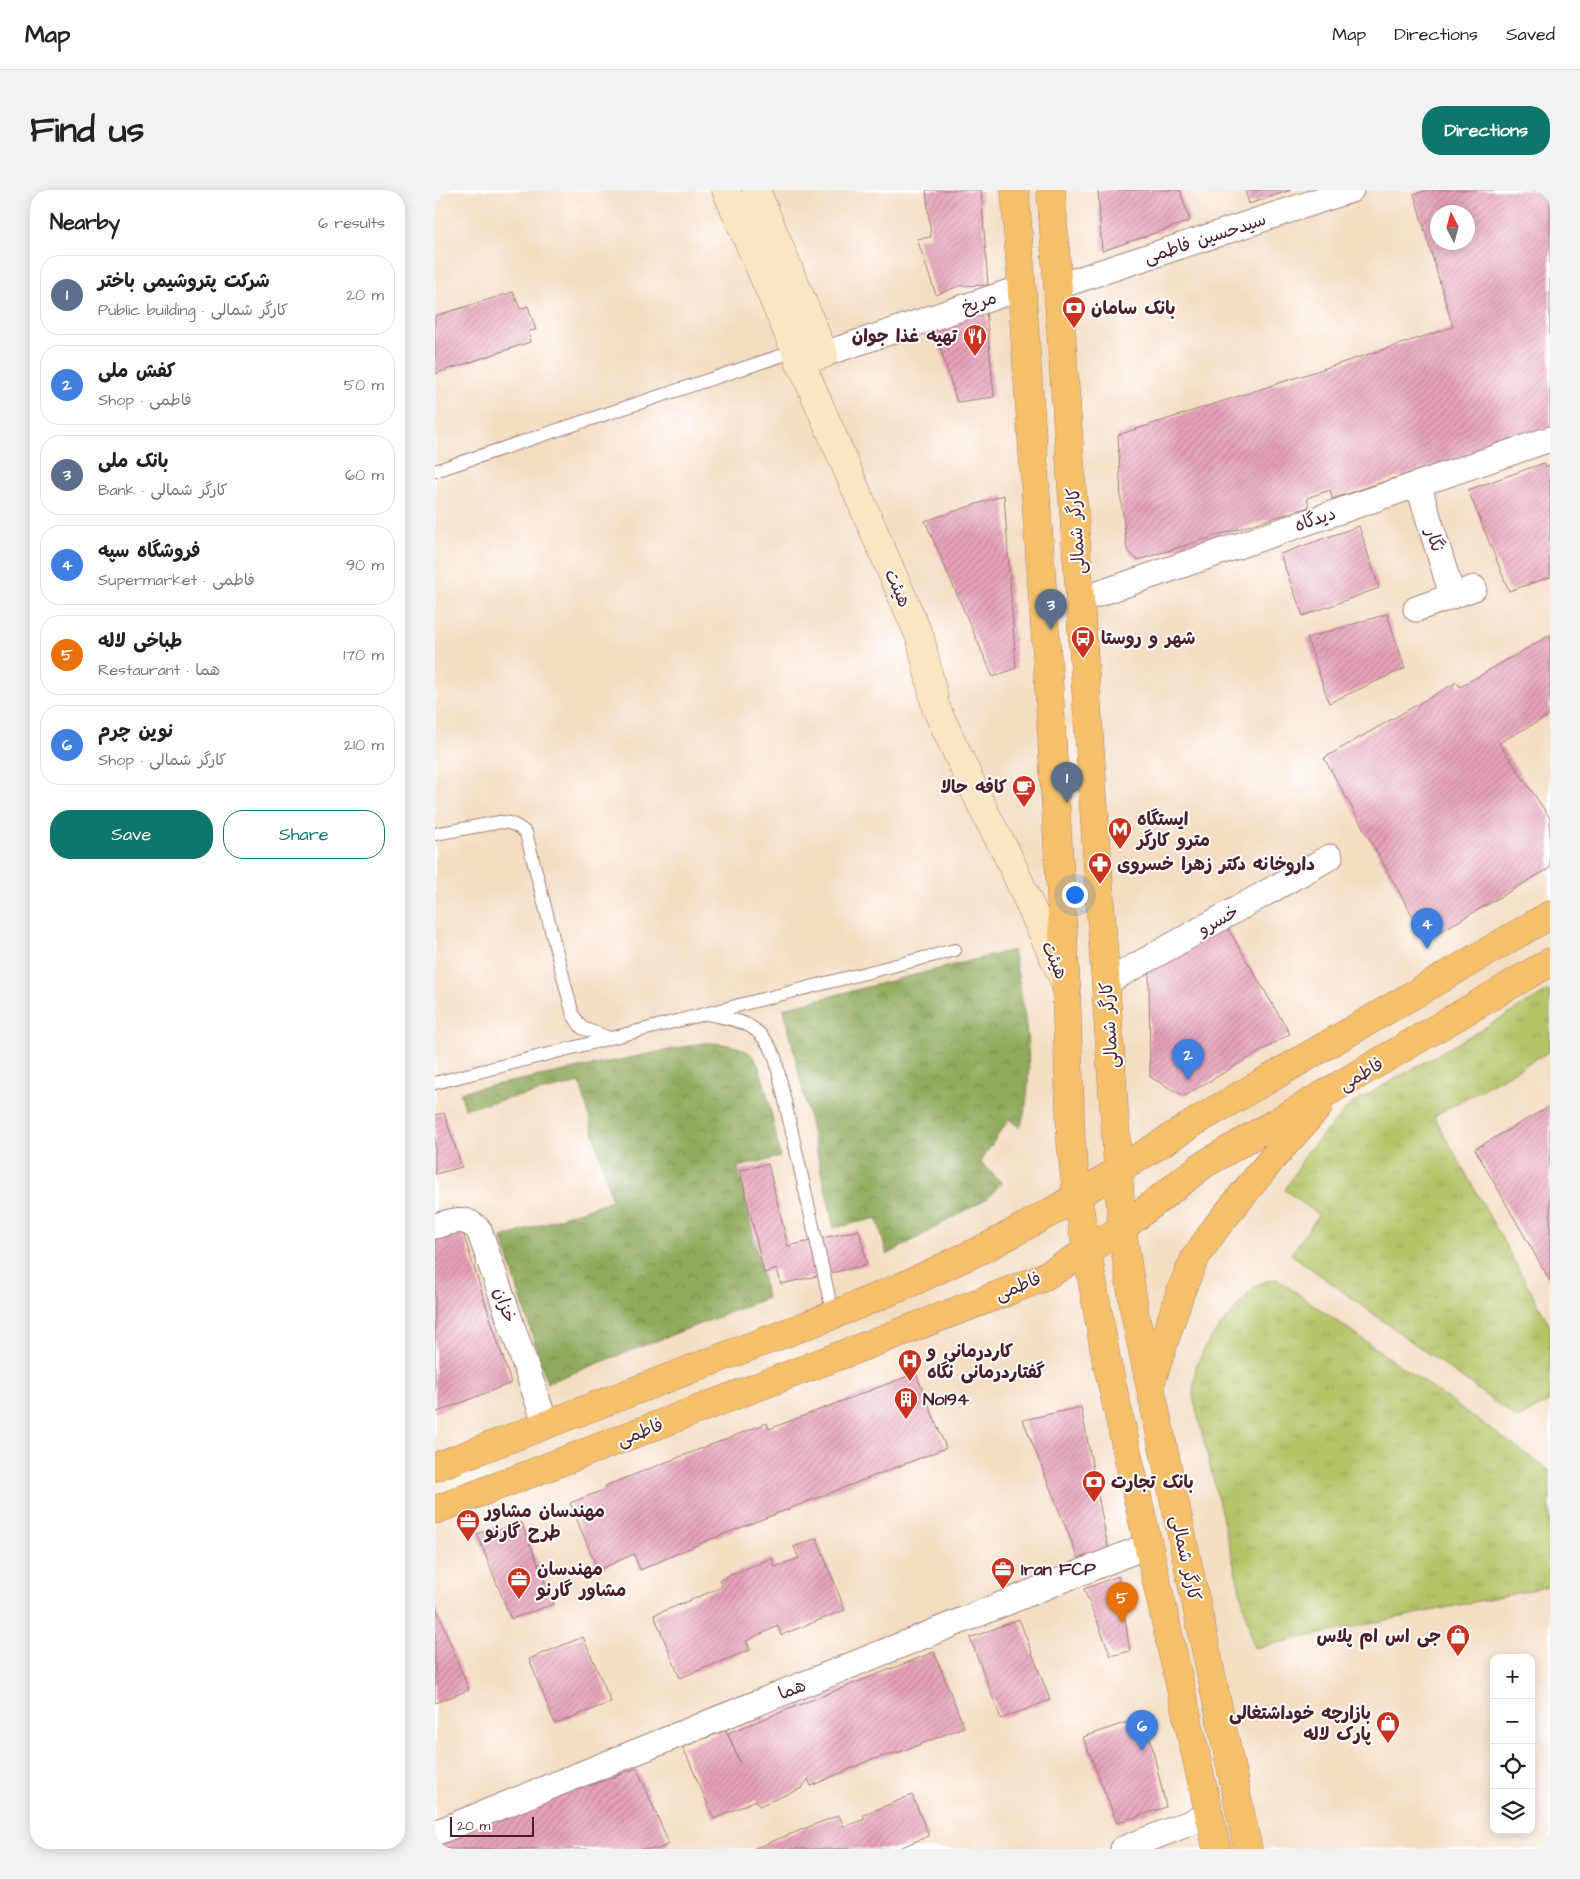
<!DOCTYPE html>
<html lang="en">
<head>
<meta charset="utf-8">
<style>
  body { margin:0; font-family:"Architects Daughter","Playpen Sans Arabic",sans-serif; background:#f2f2f2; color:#222 }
  .controls { position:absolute; right:15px; bottom:15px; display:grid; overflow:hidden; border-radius:10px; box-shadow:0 2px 12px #0003 }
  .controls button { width:45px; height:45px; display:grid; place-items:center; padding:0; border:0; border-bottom:1px solid #e0e0e0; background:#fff; color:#222; font:25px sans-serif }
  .compass { position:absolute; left:995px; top:15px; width:45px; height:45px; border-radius:50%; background:#fff; box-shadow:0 2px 12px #0003; rotate:354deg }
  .scale { position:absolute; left:15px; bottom:12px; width:84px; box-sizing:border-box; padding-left:5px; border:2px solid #4a1f2b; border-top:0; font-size:14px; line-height:18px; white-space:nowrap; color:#4a1f2b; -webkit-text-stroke:4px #fff; paint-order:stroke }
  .you { position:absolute; left:639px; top:704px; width:18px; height:18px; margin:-12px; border:4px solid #fff; border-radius:50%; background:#1a73e8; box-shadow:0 0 0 8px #1a73e833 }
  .badge { display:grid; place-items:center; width:32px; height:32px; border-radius:50%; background:#0f766e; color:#fff; font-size:16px; font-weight:700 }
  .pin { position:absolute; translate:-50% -41px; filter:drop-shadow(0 1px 2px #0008) }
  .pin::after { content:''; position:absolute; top:26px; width:18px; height:15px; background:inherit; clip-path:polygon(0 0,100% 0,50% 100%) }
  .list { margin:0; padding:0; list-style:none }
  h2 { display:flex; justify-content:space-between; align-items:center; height:65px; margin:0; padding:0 20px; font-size:21px }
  h2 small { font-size:16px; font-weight:400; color:#767676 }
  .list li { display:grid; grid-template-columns:32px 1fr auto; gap:15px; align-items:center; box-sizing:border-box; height:80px; margin:0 10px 10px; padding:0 10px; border:1px solid #e0e0e0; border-radius:20px }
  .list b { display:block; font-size:19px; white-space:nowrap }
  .list p { margin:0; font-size:16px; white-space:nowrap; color:#767676 }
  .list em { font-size:16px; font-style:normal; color:#767676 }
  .actions { display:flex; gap:10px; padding:15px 20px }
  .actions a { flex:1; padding:11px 0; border:1px solid #0f766e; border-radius:20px; text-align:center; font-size:18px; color:#0f766e }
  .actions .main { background:#0f766e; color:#fff }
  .icon { flex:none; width:28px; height:28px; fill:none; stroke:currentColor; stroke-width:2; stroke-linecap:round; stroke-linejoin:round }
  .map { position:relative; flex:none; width:1115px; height:1659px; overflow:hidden; border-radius:20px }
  header { display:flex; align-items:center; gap:30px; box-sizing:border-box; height:70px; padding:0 25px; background:#fff; border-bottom:1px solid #e0e0e0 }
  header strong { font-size:24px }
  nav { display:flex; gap:28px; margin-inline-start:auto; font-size:18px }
  .intro { display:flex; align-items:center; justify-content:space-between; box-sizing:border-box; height:120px; padding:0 30px }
  h1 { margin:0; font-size:35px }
  .button { padding:12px 22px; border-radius:20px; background:#0f766e; color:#fff; font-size:18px; font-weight:700 }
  main { display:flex; gap:30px; padding:0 30px }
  aside { flex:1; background:#fff; border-radius:20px; box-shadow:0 2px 12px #0003 }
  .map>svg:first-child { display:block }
  .grass { fill:url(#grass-tufts); stroke:#7f7248 }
  .forest { fill:url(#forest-crowns); stroke:#6c6443 }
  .building { fill:url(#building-hatch); fill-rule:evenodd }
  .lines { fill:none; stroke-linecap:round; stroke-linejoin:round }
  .lane-casing { stroke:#9f7e77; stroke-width:14 }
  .street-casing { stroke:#9f7e77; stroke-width:27 }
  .secondary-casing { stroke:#9f7e77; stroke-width:29 }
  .primary-casing { stroke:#9f7e77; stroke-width:29 }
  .lane { stroke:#fff; stroke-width:12 }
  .street { stroke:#fff; stroke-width:25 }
  .secondary { stroke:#fbe6c4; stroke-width:28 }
  .primary { stroke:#f6c06b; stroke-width:28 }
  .labels { text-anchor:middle; stroke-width:4; stroke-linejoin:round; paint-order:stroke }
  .street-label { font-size:18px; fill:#4a1f2b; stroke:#fff }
  .poi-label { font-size:18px; font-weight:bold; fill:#4a1f2b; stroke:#fff; text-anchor:start }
</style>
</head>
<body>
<header>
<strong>Map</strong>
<nav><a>Map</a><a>Directions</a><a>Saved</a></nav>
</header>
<div class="intro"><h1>Find us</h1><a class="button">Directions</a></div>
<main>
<aside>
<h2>Nearby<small>6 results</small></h2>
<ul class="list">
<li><span class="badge" style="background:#5c6f8a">1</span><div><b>شرکت پتروشیمی باختر</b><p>Public building · کارگر شمالی</p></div><em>20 m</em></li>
<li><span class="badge" style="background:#3f7fe0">2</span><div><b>کفش ملی</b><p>Shop · فاطمی</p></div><em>50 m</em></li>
<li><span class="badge" style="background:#5c6f8a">3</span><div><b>بانک ملی</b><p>Bank · کارگر شمالی</p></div><em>60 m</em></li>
<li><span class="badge" style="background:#3f7fe0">4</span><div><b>فروشگاه سپه</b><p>Supermarket · فاطمی</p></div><em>90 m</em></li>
<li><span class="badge" style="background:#e8710a">5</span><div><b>طباخی لاله</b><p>Restaurant · هما</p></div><em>170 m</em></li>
<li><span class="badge" style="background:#3f7fe0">6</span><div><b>نوین چرم</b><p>Shop · کارگر شمالی</p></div><em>210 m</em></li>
</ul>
<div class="actions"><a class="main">Save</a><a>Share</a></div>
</aside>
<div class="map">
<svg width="1115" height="1659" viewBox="0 0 1115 1659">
  <defs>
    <pattern id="grass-tufts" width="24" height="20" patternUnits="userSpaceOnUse" patternTransform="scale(1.25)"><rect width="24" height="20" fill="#b4c466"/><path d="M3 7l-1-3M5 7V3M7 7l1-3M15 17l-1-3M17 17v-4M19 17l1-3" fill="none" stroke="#9ca859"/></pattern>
    <pattern id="forest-crowns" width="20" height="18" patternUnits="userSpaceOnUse" patternTransform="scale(1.25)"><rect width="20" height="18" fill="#8faa5b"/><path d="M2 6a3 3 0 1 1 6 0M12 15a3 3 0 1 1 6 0" fill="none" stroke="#778a4b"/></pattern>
    <pattern id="building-hatch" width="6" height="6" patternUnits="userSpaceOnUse" patternTransform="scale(1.25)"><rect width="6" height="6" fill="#e7a1b9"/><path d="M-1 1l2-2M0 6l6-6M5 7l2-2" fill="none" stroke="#bd8397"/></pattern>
  </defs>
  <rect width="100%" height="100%" fill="#fff"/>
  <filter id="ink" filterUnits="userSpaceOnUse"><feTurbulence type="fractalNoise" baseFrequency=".02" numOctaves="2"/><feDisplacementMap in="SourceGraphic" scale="10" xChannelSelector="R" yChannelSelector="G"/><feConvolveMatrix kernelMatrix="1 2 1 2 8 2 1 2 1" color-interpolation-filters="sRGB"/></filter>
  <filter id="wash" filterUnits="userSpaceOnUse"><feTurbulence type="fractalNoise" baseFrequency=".0096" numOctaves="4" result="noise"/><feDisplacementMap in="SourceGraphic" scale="20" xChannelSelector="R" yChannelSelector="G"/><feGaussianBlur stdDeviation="1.12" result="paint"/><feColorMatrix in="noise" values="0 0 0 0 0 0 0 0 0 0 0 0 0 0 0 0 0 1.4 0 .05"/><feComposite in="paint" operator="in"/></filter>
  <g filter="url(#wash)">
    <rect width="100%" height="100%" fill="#f4ddc3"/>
    <!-- grass -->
    <path class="grass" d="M 1115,800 L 1115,861 L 999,926 L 1115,1136 L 1115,1211 L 1083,1229 L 856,1064 L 884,1025 L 850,1000 L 873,961 L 916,914 Z
      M 842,1089 L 1115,1281 L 1115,1396 L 819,1458 L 758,1206 L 761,1177 L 769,1159 L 779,1144 L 821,1095 L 831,1091 Z"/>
    <!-- forest -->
    <path class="forest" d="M 578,760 C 587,808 598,858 592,907 C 591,918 588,928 585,938 L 574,929 L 545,972 L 567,993 L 551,1009 L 452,1065 L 442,1028 L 399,1038 L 349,818 Z
      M 268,853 C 284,853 302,854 316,864 C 329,874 341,948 345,967 L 303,977 L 332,1108 L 112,1193 L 67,1048 L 177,1010 L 145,893 L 30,918 L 25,902 Z"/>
    <g id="blocks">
      <!-- building -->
      <path class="building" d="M 491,0 L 546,0 L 553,95 L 524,96 L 501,105 L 482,49 L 496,47 Z
        M 663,0 L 745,0 L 755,31 L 667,61 Z
        M 810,0 L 856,0 L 814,14 Z
        M 992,0 L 1115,0 L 1115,236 L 897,309 L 895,300 L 872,308 L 874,317 L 703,370 L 692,360 L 686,309 L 683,245 L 1018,137 L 979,4 ZM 1002,22 L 1032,22 L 1032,52 L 1002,52 Z
        M 78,102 L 85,119 L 93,116 L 101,140 L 94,141 L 95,152 L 0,184 L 0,126 Z
        M 551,121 L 559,207 L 522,212 L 498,135 Z
        M 1109,273 L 1111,277 L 1115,275 L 1115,387 L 1074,401 L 1033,300 Z
        M 569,305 L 581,478 L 558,487 L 490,331 Z
        M 924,336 L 944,398 L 868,426 L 845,364 Z
        M 952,424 L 970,478 L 894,513 L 872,448 Z
        M 1115,445 L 1115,525 L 1064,553 L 1115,628 L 1115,678 L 991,750 L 889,568 L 1022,492 L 1025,497 Z
        M 792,737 L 855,844 L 749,906 L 715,887 L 714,779 Z
        M 1115,916 L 1115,1091 L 1040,959 Z
        M 9,923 L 27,977 L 0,984 L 0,925 Z
        M 333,974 L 353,1056 L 424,1040 L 432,1075 L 346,1094 L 342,1079 L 329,1083 L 305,980 Z
        M 27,1040 L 76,1193 L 0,1223 L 0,1048 Z
        M 481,1183 L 511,1258 L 271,1351 L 205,1380 L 199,1364 L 163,1380 L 135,1313 L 171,1299 L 170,1296 L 332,1233 L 334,1239 Z
        M 646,1217 L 673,1357 L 671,1361 L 643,1368 L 588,1230 Z
        M 86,1332 L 119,1414 L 76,1429 L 42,1344 L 60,1337 L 62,1341 Z
        M 382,1348 L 410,1420 L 346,1445 L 343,1436 L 311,1451 L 315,1460 L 245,1488 L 219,1425 L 287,1397 L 284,1390 L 337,1368 L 340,1377 L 364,1368 L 359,1357 Z
        M 683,1386 L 695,1461 L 676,1466 L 649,1399 Z
        M 0,1415 L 34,1500 L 0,1513 Z
        M 584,1429 L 615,1510 L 566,1529 L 535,1448 Z
        M 148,1447 L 176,1512 L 120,1534 L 94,1469 Z
        M 499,1462 L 529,1537 L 465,1562 L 435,1570 L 376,1596 L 373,1589 L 367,1598 L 324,1616 L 321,1610 L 279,1629 L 248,1557 L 291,1540 L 305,1573 L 293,1543 Z
        M 710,1526 L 731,1617 L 682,1633 L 648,1547 Z
        M 202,1578 L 234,1654 L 223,1659 L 0,1659 L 0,1654 L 108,1613 L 107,1610 L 154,1594 L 155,1596 Z
        M 477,1605 L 494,1646 L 462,1659 L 318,1659 L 404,1625 L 409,1637 L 430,1629 L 428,1625 Z"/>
    </g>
  </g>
  <g filter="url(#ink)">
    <use href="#blocks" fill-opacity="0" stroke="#9f7e77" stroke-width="1"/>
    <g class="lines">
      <!-- lane casing -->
      <g class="lane-casing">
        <path id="lane" d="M 0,281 L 360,161
          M 0,644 L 65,632 C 76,632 83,636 91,643 L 138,825 L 147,838 L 175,848
          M 272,824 C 306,831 325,833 340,867 L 398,1125
          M 0,893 L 520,760"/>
      </g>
      <!-- street casing -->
      <g class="street-casing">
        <path id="street" d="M 624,96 L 916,0
          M 389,164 L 586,98
          M 983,294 L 1017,405
          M 645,410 L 1115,249
          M 981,419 L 1039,398
          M 672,792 L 895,667
          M 0,1036 C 19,1031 29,1025 44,1040 L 111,1235
          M 0,1643 L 714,1355
          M 688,1659 L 775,1625"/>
      </g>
      <!-- secondary casing -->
      <g class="secondary-casing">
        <path id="secondary" d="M 291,0 L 486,450 L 501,518 L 552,627 L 571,662 L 631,795
          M 321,0 L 389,164 L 364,172"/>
      </g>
      <!-- primary casing -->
      <g class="primary-casing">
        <path id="primary" d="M 580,0 L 614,498 L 631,797 L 636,952 L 642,1005 L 671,1168 L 782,1659
          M 616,0 L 645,410 L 687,1038 L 700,1124 L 813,1659
          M 715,1195 L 745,1103 L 760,1068 L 782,1036 L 841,964 L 883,917
          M 0,1277 L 398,1125 L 466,1097 L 554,1056 L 618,1021 L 770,926 L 1115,725
          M 0,1320 L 605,1089 L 651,1062 L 687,1038 L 768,975 L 1115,772"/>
      </g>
      <!-- lane -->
      <use href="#lane" class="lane"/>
      <!-- street -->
      <use href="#street" class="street"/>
      <!-- secondary -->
      <use href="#secondary" class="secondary"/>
      <!-- primary -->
      <use href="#primary" class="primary"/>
    </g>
  </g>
  <!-- icons -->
  <defs>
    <g id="bank-pin" transform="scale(1.25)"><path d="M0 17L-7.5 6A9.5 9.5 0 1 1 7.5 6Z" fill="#c8321e" stroke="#fff"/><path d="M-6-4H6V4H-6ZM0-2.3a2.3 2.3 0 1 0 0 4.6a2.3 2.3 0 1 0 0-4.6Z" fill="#fff"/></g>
    <g id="restaurant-pin" transform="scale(1.25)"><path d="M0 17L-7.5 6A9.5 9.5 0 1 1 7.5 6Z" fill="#c8321e" stroke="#fff"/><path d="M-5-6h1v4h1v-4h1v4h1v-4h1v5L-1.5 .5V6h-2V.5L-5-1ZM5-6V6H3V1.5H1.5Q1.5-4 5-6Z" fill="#fff"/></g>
    <g id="bus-pin" transform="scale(1.25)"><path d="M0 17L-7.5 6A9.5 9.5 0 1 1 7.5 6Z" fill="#c8321e" stroke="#fff"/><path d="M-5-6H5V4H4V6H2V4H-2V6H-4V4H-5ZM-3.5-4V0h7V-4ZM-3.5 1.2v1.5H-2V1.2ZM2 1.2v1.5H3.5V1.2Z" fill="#fff"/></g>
    <g id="cafe-pin" transform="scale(1.25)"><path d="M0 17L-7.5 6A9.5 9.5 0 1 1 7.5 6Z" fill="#c8321e" stroke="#fff"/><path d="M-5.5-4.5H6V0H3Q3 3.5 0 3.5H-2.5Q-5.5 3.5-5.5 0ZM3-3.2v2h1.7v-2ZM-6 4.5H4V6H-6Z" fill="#fff"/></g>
    <g id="metro-pin" transform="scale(1.25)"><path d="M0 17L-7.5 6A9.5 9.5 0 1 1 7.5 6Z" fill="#c8321e" stroke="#fff"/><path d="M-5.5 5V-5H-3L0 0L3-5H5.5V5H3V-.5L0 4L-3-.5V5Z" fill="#fff"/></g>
    <g id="pharmacy-pin" transform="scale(1.25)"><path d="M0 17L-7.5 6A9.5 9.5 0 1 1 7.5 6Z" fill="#c8321e" stroke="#fff"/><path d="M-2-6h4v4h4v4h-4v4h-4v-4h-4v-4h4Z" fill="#fff"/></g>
    <g id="hospital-pin" transform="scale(1.25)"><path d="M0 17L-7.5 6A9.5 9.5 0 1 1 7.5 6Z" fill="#c8321e" stroke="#fff"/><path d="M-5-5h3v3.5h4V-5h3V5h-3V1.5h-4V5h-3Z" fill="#fff"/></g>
    <g id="building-pin" transform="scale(1.25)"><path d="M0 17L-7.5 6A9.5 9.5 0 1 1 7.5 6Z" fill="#c8321e" stroke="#fff"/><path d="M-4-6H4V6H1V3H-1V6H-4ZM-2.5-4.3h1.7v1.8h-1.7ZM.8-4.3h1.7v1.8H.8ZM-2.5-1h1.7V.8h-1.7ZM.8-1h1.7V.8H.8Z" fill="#fff"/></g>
    <g id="office-pin" transform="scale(1.25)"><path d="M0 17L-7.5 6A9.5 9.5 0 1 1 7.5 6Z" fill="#c8321e" stroke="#fff"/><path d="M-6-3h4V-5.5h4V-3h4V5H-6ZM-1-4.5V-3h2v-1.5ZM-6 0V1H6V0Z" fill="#fff"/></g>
    <g id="shop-pin" transform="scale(1.25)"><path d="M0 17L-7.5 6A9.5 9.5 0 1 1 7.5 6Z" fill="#c8321e" stroke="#fff"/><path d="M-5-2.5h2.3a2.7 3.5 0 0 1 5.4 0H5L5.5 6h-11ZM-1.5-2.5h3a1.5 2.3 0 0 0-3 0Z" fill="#fff"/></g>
  </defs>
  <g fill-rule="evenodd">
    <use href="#bank-pin" x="639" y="118"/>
    <use href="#restaurant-pin" x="540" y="146"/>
    <use href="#bus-pin" x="648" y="448"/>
    <use href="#cafe-pin" x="589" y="597"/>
    <use href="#metro-pin" x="685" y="639"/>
    <use href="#pharmacy-pin" x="665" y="674"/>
    <use href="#hospital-pin" x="475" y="1171"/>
    <use href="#building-pin" x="471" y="1209"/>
    <use href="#bank-pin" x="659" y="1292"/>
    <use href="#office-pin" x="33" y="1331"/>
    <use href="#office-pin" x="568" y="1379"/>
    <use href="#office-pin" x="84" y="1389"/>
    <use href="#shop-pin" x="1023" y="1446"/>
    <use href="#shop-pin" x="953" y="1533"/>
  </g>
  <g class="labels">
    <!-- street labels -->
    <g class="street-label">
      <text transform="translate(770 48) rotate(-18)" y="6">سیدحسین فاطمی</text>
      <text transform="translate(544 112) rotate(-18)" y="6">مریخ</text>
      <text transform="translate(880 329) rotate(-19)" y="6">دیدگاه</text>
      <text transform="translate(641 341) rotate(-94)" y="6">کارگر شمالی</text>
      <text transform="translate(1000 350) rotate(73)" y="6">نگار</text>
      <text transform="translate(463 398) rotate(66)" y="6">هیئت</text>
      <text transform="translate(783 730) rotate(-29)" y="6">خسرو</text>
      <text transform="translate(620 770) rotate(66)" y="6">هیئت</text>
      <text transform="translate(674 835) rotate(-94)" y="6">کارگر شمالی</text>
      <text transform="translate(926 884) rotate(-30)" y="6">فاطمی</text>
      <text transform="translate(583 1096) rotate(-22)" y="6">فاطمی</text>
      <text transform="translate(70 1115) rotate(71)" y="6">خزان</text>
      <text transform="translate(205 1242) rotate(-21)" y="6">فاطمی</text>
      <text transform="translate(751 1368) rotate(78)" y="6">کارگر شمالی</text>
      <text transform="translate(357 1499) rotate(-22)" y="6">هما</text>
    </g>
    <!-- poi labels -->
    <g class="poi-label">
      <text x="656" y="124">بانک سامان</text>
      <text x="522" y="152" text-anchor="end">تهیه غذا جوان</text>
      <text x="666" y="454">شهر و روستا</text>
      <text x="572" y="603" text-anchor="end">کافه حالا</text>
      <text x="702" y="635">ایستگاه<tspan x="702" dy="21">مترو کارگر</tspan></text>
      <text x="682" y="680">داروخانه دکتر زهرا خسروی</text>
      <text x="492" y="1167">کاردرمانی و<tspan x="492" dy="21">گفتاردرمانی نگاه</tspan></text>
      <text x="488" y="1215">No194</text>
      <text x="676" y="1298">بانک تجارت</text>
      <text x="50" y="1327">مهندسان مشاور<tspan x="50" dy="21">طرح گارنو</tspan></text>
      <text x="102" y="1385">مهندسان<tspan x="102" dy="21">مشاور گارنو</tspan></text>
      <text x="586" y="1385">Iran FCP</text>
      <text x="1006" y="1452" text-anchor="end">جی اس ام پلاس</text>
      <text x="936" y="1529" text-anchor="end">بازارچه خوداشتغالی<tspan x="936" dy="21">پارک لاله</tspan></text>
    </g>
  </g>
</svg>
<div class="controls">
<button>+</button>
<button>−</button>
<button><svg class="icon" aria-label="locate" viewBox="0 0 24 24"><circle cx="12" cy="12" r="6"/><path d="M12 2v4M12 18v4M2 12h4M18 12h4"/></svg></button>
<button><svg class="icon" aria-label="layers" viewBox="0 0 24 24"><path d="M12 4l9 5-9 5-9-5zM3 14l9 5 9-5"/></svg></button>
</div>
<svg class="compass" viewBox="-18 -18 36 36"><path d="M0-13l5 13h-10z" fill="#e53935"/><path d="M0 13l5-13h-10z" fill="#767676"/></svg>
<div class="scale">20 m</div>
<div class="you"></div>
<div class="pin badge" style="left:632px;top:613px;background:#5c6f8a">1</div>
<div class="pin badge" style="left:753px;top:890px;background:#3f7fe0">2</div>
<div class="pin badge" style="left:616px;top:440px;background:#5c6f8a">3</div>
<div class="pin badge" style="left:992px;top:759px;background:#3f7fe0">4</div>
<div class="pin badge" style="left:687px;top:1433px;background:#e8710a">5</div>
<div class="pin badge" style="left:707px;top:1561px;background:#3f7fe0">6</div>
</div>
</main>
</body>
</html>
